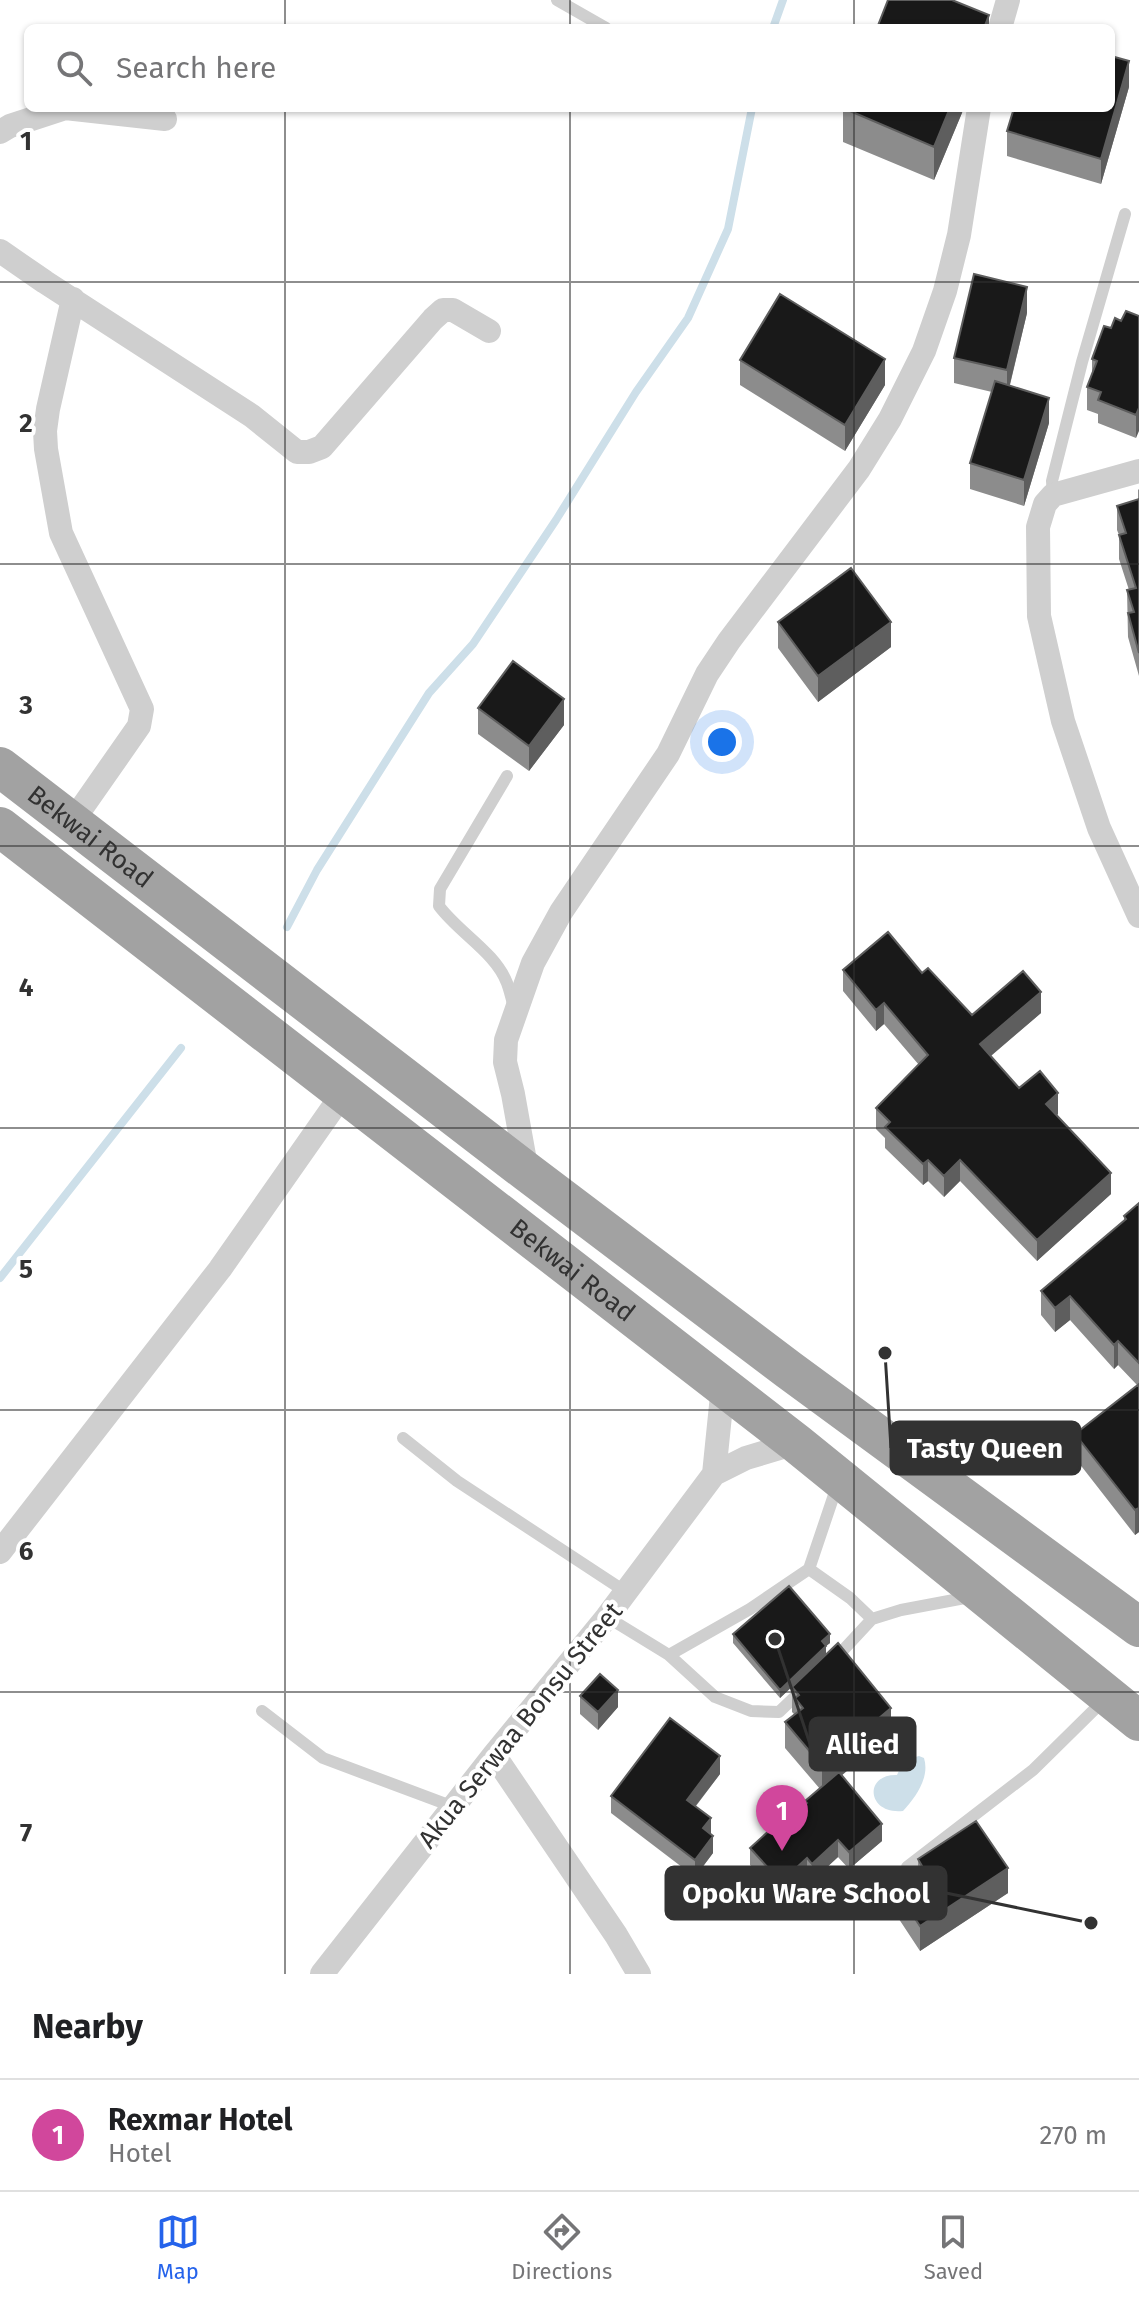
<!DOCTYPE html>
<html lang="en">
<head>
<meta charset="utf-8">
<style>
  body { margin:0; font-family:"Fira Sans",sans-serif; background:#f6f6f6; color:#202124 }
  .you { position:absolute; left:722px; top:742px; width:28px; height:28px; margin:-20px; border:6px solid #fff; border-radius:50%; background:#1a73e8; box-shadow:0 0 0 12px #1a73e833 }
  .badge { display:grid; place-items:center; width:52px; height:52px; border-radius:50%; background:#2563eb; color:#fff; font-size:26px; font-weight:700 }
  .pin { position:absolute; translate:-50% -66px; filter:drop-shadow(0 2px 4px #0008) }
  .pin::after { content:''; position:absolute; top:42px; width:28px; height:24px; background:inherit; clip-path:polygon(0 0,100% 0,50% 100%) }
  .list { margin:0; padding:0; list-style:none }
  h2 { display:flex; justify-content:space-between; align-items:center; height:104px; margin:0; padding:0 32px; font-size:34px }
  h2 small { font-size:26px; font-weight:400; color:#757577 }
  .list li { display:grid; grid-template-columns:52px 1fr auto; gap:24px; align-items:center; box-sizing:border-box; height:112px; padding:0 32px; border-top:2px solid #e0e0e0 }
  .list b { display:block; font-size:30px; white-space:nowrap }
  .list p { margin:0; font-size:26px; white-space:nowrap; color:#757577 }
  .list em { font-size:26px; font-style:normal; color:#757577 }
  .icon { flex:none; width:44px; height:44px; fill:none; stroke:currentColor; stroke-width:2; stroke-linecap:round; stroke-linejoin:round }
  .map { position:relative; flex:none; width:1139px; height:1974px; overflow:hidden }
  .search { position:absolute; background:#fff; box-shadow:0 2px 6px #0004; left:24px; right:24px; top:24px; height:88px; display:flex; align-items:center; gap:20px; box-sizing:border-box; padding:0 28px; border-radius:12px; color:#757577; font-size:30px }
  .sheet { height:216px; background:#fff }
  nav { display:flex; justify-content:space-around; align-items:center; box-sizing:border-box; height:112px; border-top:2px solid #e0e0e0; background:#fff; font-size:22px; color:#757577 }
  nav a { display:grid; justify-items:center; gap:4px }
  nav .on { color:#2563eb }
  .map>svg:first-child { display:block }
  .water { fill:#cddfe9 }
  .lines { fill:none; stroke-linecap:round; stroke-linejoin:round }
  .stream { stroke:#cddfe9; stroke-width:8 }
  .service { stroke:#cfcfcf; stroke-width:12 }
  .minor { stroke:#cfcfcf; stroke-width:24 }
  .trunk { stroke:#a2a2a2; stroke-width:40 }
  .wall { fill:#8c8c8c }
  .shaded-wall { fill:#5e5e5e }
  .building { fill:#191919; stroke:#5e5e5e; stroke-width:2 }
  .grid { fill:none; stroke:#323232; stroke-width:2; stroke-opacity:0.55 }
  .labels { text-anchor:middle; stroke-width:8; stroke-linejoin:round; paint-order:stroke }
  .street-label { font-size:26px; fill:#323232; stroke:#fff }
  .grid-label { font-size:26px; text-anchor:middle; font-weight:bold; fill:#323232; stroke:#fff; stroke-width:8; stroke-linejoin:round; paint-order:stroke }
  .leader { fill:none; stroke:#323232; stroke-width:3 }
  .callout-dot { fill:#323232; stroke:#fff; stroke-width:3 }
  .callout { fill:#323232; stroke:#323232; stroke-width:3 }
  .callout-label { font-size:28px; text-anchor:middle; font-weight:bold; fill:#fff }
</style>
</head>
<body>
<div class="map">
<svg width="1139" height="1974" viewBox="0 0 1139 1974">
  <rect width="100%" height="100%" fill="#fff"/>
  <!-- water -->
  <path class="water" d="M 919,1756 L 924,1758 C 930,1777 916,1797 903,1811 C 867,1815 863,1774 897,1775 C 901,1765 909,1758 919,1756 Z"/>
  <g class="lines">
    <!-- stream -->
    <path class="stream" d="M 773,28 L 783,0
      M 287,927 L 317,870 L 429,693 L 473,644 L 556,520 L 636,392 L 688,318 L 728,229 L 752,108
      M 0,1278 L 181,1048"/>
    <!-- service -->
    <path class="service" d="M 557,0 L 606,28
      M 1053,495 L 1052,481 L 1082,362 L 1125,214
      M 507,776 L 440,889 L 439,906 C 459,933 495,952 507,983 C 510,991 512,1000 514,1008
      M 403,1438 L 457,1481 L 626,1592
      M 809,1569 L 850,1598 L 872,1619 L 901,1610 L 970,1597
      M 607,1617 L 669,1655 L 750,1609 L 809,1569 L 837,1486
      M 669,1655 L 715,1697 L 751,1711 L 779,1712 L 803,1689
      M 834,1660 L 872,1619
      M 262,1711 L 323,1758 L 454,1807
      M 907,1867 L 1033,1770 L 1103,1701"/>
    <!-- minor -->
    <path class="minor" d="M 1000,28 L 1008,0
      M 0,132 L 10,126 L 65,108 L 165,119
      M 0,251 L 45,282 L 252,416 L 297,452 L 309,452 L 322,447 L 433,319 L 443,310 L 453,310 L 489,331
      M 1139,471 L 1053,495 L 1045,504 L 1038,527 L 1039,616 L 1063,721 L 1099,828 L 1139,916
      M 72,822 L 139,726 L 142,709 L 61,533 L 46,449 L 45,431 L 48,409 L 73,299
      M 527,1172 L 513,1094 L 505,1062 L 506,1040 L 533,963 L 561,912 L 668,754 L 707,674 L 729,641 L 859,469 L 890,419 L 924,351 L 945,291 L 959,235 L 979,108
      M 714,1474 L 723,1386
      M 0,1552 L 220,1269 L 344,1092
      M 494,1755 L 616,1935 L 639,1974
      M 322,1974 L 494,1755 L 607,1617 L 714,1474 L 746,1458 L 796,1443"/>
    <!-- trunk -->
    <g class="trunk">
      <path id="s1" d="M 0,767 L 527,1172 L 789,1370 L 1139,1627"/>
      <path id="s2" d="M 0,827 L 796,1443 L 1139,1721"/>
    </g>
  </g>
  <!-- wall -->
  <path class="wall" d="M 1129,87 L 1101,184 L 1007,156 L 1007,131 Z
    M 843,108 L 964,108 L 934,180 L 843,142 Z
    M 1027,313 L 1010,385 L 1049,423 L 1024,506 L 970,489 L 970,463 L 992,392 L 954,383 L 954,358 Z
    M 1139,316 L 1136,438 L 1098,423 L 1098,414 L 1087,410 L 1087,387 L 1092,374 L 1092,359 L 1111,328 L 1121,321 Z
    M 740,360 L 885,385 L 845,451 L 740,385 Z
    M 1139,489 L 1139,676 L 1128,637 L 1127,590 L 1129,590 L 1119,559 L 1119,535 L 1117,530 L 1117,506 L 1138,499 L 1138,490 Z
    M 778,622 L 891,647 L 818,702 L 778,648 Z
    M 478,708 L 564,725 L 529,771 L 478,734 Z
    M 843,970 L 922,973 L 972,1015 L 1041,1013 L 991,1056 L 1019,1088 L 1058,1114 L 1057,1115 L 1111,1194 L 1037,1261 L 960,1181 L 944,1197 L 928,1181 L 923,1185 L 885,1148 L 885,1138 L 876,1129 L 876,1108 L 919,1065 L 884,1024 L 876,1031 L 843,991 Z
    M 1139,1203 L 1139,1532 L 1135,1535 L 1075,1458 L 1075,1434 L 1137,1385 L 1118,1365 L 1114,1369 L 1070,1320 L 1055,1332 L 1041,1315 L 1041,1291 L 1124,1221 L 1124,1216 Z
    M 733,1634 L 830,1643 L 826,1646 L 826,1654 L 891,1734 L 841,1775 L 882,1841 L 849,1869 L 838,1857 L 812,1881 L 807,1876 L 781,1899 L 750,1865 L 750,1848 L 776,1832 L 805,1804 L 805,1801 L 820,1789 L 785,1748 L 785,1722 L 794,1714 L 792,1712 L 792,1687 L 780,1698 L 733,1643 Z
    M 580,1696 L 618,1707 L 598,1730 L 580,1714 Z
    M 720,1774 L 696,1806 L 711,1834 L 713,1853 L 695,1877 L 611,1813 L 611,1796 Z
    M 918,1859 L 1008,1893 L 920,1951 L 893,1910 L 893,1885 L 918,1869 Z"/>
  <!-- shaded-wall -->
  <path class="shaded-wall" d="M 989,15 L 989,28 L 984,28 Z
    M 1129,61 L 1129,87 L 1101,184 L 1101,159 Z
    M 950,108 L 964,108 L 934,180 L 934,147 Z
    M 1027,287 L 1027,313 L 1007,396 L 1007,370 Z
    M 885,359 L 885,385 L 845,451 L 845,425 Z
    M 1049,398 L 1049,423 L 1024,506 L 1024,480 Z
    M 1139,408 L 1139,431 L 1136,438 L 1136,415 Z
    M 891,622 L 891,647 L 818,702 L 818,676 Z
    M 564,699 L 564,725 L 529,771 L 529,746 Z
    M 1041,992 L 1041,1013 L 980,1065 L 980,1044 Z
    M 884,1003 L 884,1024 L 876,1031 L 876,1010 Z
    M 1058,1093 L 1058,1114 L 1046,1125 L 1046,1104 Z
    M 928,1160 L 928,1181 L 923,1185 L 923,1164 Z
    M 960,1160 L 960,1181 L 944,1197 L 944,1176 Z
    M 1111,1173 L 1111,1194 L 1037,1261 L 1037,1240 Z
    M 1070,1296 L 1070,1320 L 1055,1332 L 1055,1308 Z
    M 1118,1341 L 1118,1365 L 1114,1369 L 1114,1345 Z
    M 1139,1508 L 1139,1532 L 1135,1535 L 1135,1510 Z
    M 830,1634 L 830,1643 L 826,1646 L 826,1654 L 780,1698 L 780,1690 L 822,1641 Z
    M 618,1690 L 618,1707 L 598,1730 L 598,1712 Z
    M 891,1708 L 891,1734 L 822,1792 L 822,1766 Z
    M 720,1756 L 720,1774 L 687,1817 L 687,1800 Z
    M 711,1818 L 711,1835 L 703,1828 Z
    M 882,1824 L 882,1841 L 849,1869 L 849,1852 Z
    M 713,1836 L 713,1853 L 695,1877 L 695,1860 Z
    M 838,1840 L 838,1857 L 812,1881 L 812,1864 Z
    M 807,1858 L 807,1876 L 781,1899 L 781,1882 Z
    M 1008,1868 L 1008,1893 L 920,1951 L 920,1926 Z"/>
  <!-- building -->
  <path class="building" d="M 888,0 L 952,0 L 989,15 L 984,28 L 877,28 Z
    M 1111,56 L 1129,61 L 1101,159 L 1007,131 L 1014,108 L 1111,108 Z
    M 843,108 L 950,108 L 934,147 Z
    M 974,274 L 1027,287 L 1007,370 L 954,358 Z
    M 780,294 L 885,359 L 845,425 L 740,360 Z
    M 1126,311 L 1139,316 L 1139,408 L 1136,415 L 1098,400 L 1101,392 L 1087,387 L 1097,361 L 1092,359 L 1104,326 L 1111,328 L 1115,318 L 1121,321 Z
    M 995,381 L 1049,398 L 1024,480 L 970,463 Z
    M 1139,499 L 1139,653 L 1128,613 L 1134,612 L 1127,590 L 1136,588 L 1119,535 L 1126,533 L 1117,506 Z
    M 851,568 L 891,622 L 818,676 L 778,622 Z
    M 513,661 L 564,699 L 529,746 L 478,708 Z
    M 888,932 L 922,973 L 928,968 L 972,1015 L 1023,971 L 1041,992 L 980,1044 L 1019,1088 L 1040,1071 L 1058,1093 L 1046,1104 L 1111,1173 L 1037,1240 L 960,1160 L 944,1176 L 928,1160 L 923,1164 L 885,1127 L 890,1122 L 876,1108 L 928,1055 L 884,1003 L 876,1010 L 843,970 Z
    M 1139,1203 L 1139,1363 L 1118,1341 L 1114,1345 L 1070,1296 L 1055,1308 L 1041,1291 L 1126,1219 L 1124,1216 Z
    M 1139,1384 L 1139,1508 L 1135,1510 L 1075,1434 Z
    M 789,1586 L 830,1634 L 822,1641 L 826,1646 L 780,1690 L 733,1634 Z
    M 838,1643 L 891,1708 L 822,1766 L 785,1722 L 803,1708 L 795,1698 L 799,1695 L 792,1687 Z
    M 600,1674 L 618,1690 L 598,1712 L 580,1696 Z
    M 670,1718 L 720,1756 L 687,1800 L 711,1818 L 703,1828 L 713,1836 L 695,1860 L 611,1796 Z
    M 839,1772 L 882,1824 L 849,1852 L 838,1840 L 812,1864 L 807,1858 L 781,1882 L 750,1848 L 772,1828 L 776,1832 L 807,1803 L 805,1801 Z
    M 976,1821 L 1008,1868 L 920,1926 L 893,1885 L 922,1866 L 918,1859 Z"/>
  <!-- grid -->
  <path class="grid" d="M 285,0 L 285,28M 570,0 L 570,28M 854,0 L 854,28M 285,108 L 285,1974M 570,108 L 570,1974M 854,108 L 854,1974M 0,282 L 1139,282M 0,564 L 1139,564M 0,846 L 1139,846M 0,1128 L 1139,1128M 0,1410 L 1139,1410M 0,1692 L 1139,1692"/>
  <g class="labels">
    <!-- street labels -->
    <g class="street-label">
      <text dy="9" stroke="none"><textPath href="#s1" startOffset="114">Bekwai Road</textPath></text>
      <text dy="9" stroke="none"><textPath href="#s2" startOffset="724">Bekwai Road</textPath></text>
      <text transform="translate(520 1725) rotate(-51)" y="9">Akua Serwaa Bonsu Street</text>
    </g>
  </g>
  <g class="grid-label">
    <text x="26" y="150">1</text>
    <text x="26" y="432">2</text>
    <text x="26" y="714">3</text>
    <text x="26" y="996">4</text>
    <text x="26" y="1278">5</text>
    <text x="26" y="1560">6</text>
    <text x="26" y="1842">7</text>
  </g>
  <!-- callouts -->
  <path class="leader" d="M885 1353L891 1448M775 1639L810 1744M1091 1923L946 1893"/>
  <g class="callout-dot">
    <circle cx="885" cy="1353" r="8"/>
    <circle cx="775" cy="1639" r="8"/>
    <circle cx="1091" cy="1923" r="8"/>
  </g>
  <g class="callout">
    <rect x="891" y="1422" width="189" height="52" rx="8"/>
    <rect x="810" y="1718" width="105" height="52" rx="8"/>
    <rect x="666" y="1867" width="280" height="52" rx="8"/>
  </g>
  <g class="callout-label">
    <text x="985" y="1458">Tasty Queen</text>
    <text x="863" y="1754">Allied</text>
    <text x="806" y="1903">Opoku Ware School</text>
  </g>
</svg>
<div class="you"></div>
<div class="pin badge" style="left:782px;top:1851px;background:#d1479c">1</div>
<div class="search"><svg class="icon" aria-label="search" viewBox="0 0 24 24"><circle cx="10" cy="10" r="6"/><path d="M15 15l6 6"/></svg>Search here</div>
</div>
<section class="sheet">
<h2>Nearby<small></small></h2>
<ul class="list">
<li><span class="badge" style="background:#d1479c">1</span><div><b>Rexmar Hotel</b><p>Hotel</p></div><em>270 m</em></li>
</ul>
</section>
<nav>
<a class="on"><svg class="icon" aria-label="map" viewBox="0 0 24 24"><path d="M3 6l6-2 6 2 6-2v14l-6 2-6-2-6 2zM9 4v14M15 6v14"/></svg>Map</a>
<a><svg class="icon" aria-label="directions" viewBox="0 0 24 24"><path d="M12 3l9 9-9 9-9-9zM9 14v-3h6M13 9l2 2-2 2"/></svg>Directions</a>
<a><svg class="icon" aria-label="saved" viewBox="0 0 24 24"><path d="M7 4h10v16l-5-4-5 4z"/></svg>Saved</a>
</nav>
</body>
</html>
